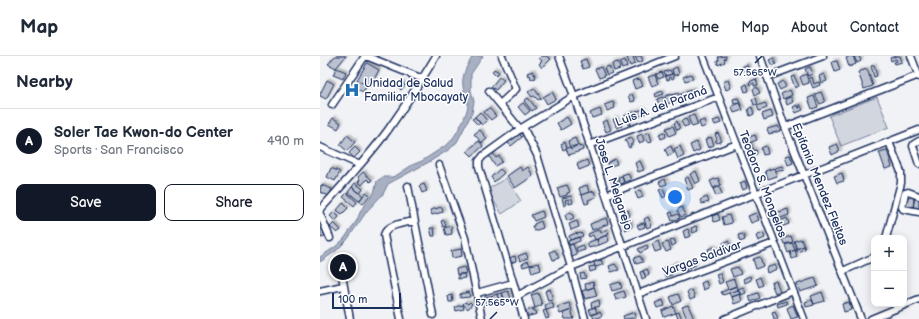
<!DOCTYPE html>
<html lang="en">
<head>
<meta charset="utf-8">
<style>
  body { margin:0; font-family:"Balsamiq Sans",sans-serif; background:#f2f2f3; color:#1f2937 }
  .controls { position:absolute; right:12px; bottom:12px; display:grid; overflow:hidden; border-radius:8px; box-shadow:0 2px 10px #0003 }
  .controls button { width:36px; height:36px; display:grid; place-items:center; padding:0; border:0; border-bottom:1px solid #e0e1e3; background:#fff; color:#1f2937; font:20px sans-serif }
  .scale { position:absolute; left:12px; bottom:10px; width:69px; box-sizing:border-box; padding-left:4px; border:2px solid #1b2f5e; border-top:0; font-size:11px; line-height:14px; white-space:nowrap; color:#1b2f5e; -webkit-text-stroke:3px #fff; paint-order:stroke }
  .you { position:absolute; left:355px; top:141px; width:14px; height:14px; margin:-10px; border:3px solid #fff; border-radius:50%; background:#1a73e8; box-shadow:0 0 0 6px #1a73e833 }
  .badge { display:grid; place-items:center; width:26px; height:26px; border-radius:50%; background:#111827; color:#fff; font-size:13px; font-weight:700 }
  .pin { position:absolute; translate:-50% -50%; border:2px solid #fff; box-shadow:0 1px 4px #0006 }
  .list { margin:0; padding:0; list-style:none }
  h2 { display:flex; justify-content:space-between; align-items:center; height:52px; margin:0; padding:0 16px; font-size:17px }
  h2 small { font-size:13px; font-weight:400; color:#747a83 }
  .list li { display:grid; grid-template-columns:26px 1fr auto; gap:12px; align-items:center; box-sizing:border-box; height:64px; padding:0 16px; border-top:1px solid #e0e1e3 }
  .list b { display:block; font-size:15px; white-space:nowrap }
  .list p { margin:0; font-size:13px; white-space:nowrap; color:#747a83 }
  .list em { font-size:13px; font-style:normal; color:#747a83 }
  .actions { display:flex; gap:8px; padding:12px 16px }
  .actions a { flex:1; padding:9px 0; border:1px solid #111827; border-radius:8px; text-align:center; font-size:14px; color:#111827 }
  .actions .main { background:#111827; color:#fff }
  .map { position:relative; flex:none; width:599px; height:263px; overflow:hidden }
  header { display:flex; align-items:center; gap:24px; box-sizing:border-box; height:56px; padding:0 20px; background:#fff; border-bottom:1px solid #e0e1e3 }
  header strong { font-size:19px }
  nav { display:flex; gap:22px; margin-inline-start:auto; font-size:14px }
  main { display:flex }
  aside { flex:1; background:#fff }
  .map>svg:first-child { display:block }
  .green { fill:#d2d6df; stroke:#76829e }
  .water { fill:#a8b0c2; stroke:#707c9a }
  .building { fill:#bcc2d0; stroke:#1b2f5e; filter:url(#shadow) }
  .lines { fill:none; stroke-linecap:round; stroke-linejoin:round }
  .minor-casing { stroke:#1b2f5e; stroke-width:9 }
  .minor { stroke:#fff; stroke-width:6 }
  .ticks { fill:none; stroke:#1b2f5e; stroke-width:1.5 }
  .labels { text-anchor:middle; stroke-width:3; stroke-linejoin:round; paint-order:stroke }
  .poi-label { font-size:12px; fill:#1b2f5e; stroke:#fff; text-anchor:start }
  .street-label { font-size:12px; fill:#1b2f5e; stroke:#fff }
  .ticks-label { font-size:10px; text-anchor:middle; fill:#1b2f5e; stroke:#fff; stroke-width:3; stroke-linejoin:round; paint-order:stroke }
</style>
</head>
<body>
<header>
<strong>Map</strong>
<nav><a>Home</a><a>Map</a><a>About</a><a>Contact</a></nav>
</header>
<main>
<aside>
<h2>Nearby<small></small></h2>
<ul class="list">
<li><span class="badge">A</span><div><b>Soler Tae Kwon-do Center</b><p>Sports · San Francisco</p></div><em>490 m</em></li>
</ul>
<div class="actions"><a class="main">Save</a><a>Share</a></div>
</aside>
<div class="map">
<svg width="599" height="263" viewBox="0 0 599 263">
  <defs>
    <filter id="shadow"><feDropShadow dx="2" dy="-2" stdDeviation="1" flood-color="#0004"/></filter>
  </defs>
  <rect width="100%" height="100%" fill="#f1f2f5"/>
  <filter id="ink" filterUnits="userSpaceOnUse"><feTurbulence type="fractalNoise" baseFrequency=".025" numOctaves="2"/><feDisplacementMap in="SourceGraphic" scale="8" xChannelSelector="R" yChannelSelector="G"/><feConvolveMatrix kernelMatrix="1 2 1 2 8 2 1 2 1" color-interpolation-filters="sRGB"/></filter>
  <g filter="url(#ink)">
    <!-- green -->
    <path class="green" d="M 557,41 L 569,71 L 521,90 L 509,60 Z
      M 186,122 L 201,145 L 182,158 L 167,134 Z"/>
    <!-- water -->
    <path class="water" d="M 153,0 L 163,0 L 151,18 L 151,35 L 154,45 L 152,57 L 137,86 L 130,93 L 109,106 L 68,128 L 63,138 L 47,155 L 27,184 L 16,195 L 0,206 L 0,201 L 15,191 L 24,183 L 37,164 L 41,154 L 54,137 L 57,125 L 63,121 L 72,121 L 77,119 L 92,109 L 102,105 L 128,88 C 135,82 149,56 148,47 C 148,42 145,39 144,35 C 140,22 146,11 153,0 Z"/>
    <!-- building -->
    <path class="building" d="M 15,0 L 26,0 L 16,12 L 8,8 Z
      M 221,0 L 226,0 L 231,3 L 222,12 L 219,8 L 222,5 L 219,2 Z
      M 313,0 L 315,8 L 310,10 L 307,1 Z
      M 315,0 L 321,0 L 323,5 L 318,7 Z
      M 406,0 L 406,2 L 404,3 L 405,6 L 398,9 L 397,5 L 399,4 L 398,1 Z
      M 530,0 L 533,0 L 536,8 L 529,11 L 526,2 Z
      M 534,0 L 539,0 L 541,5 L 537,7 Z
      M 577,0 L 580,0 L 582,6 L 575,8 L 574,6 L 577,5 L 576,3 L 571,5 L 570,2 Z
      M 454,2 L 456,8 L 452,10 L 449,4 Z
      M 266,3 L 269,11 L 263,13 L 260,5 Z
      M 305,4 L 307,11 L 302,13 L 300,6 Z
      M 517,5 L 520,14 L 515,16 L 512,6 Z
      M 298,6 L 300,13 L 294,15 L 292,8 Z
      M 47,7 L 59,14 L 50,31 L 37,24 Z
      M 427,9 L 429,13 L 423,15 L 421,11 Z
      M 554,9 L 557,20 L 554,21 L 551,10 Z
      M 289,10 L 292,17 L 287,19 L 284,12 Z
      M 281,11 L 285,20 L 279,22 L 275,13 Z
      M 357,11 L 359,18 L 354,20 L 352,13 Z
      M 490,11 L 493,18 L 488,20 L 485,13 Z
      M 16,12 L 26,16 L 23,23 L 13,19 Z
      M 174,13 L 179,16 L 176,20 L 172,16 Z
      M 547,13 L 553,30 L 544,33 L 538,16 Z
      M 350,14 L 352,18 L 346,20 L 344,16 Z
      M 213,15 L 216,22 L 211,23 L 210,19 L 208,20 L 207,17 Z
      M 342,16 L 344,21 L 338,23 L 336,18 Z
      M 353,18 L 354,22 L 352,23 L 351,21 L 349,22 L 350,23 L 347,24 L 345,20 Z
      M 371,18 L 373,23 L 365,25 L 363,21 Z
      M 486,18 L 489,27 L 483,29 L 480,21 Z
      M 504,18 L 507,25 L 501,27 L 499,20 Z
      M 335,19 L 338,28 L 332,30 L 328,21 Z
      M 474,20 L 479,30 L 475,32 L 471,21 Z
      M 179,21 L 184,24 L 176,34 L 171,31 Z
      M 492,21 L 494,28 L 499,26 L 500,29 L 493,32 L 489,22 Z
      M 317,23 L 318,24 L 320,23 L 323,30 L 315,33 L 312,25 Z
      M 436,23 L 438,29 L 434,30 L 434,27 L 430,29 L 429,26 Z
      M 7,24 L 14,28 L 6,43 L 0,40 L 0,38 Z
      M 408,24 L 411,32 L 406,34 L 403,26 Z
      M 39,25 L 47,29 L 43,36 L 35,32 Z
      M 463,25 L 466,31 L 460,34 L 457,28 Z
      M 80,26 L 85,29 L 81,34 L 77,30 Z
      M 427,28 L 429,35 L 425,36 L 423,30 Z
      M 437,31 L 440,37 L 435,39 L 433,33 Z
      M 214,32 L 221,42 L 218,44 L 214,40 L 212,41 L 208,36 Z
      M 374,33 L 376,39 L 371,41 L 369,34 Z
      M 368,34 L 370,41 L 363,44 L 361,37 Z
      M 470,34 L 472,39 L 463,43 L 461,38 Z
      M 342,35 L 344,38 L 336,41 L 335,38 Z
      M 232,36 L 236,43 L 227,48 L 223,41 Z
      M 501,36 L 505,46 L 500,48 L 495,38 Z
      M 358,37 L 361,44 L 356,46 L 353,39 Z
      M 312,38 L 315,45 L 311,46 L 308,40 Z
      M 352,38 L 355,45 L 347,48 L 345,40 Z
      M 494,40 L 498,51 L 492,53 L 488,42 Z
      M 343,41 L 346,49 L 340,51 L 337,43 Z
      M 471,41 L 473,46 L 467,49 L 465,43 Z
      M 208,42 L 216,52 L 212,55 L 204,45 Z
      M 418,42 L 420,47 L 414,48 L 413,43 Z
      M 436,42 L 438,48 L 434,49 L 432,43 Z
      M 293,46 L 295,52 L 287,55 L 284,49 Z
      M 203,47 L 210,55 L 205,59 L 198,51 Z
      M 420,47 L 423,54 L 414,57 L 412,50 Z
      M 445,47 L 447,52 L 439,55 L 437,50 Z
      M 480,48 L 483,54 L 476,57 L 473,51 L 477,49 L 479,52 L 480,52 L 479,49 Z
      M 432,51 L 434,58 L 430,60 L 428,53 Z
      M 169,52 L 176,60 L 171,64 L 164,56 Z
      M 280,53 L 282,59 L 272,62 L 270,57 Z
      M 323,53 L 325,58 L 318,61 L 316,56 Z
      M 451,55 L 453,61 L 444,64 L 442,58 Z
      M 160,56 L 167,65 L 162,69 L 155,61 Z
      M 314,56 L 316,60 L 310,63 L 308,58 Z
      M 307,59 L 311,68 L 308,69 L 304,60 Z
      M 374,59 L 378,69 L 372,71 L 368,61 Z
      M 155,61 L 160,67 L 158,69 L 152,63 Z
      M 247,61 L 251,68 L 241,74 L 237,67 Z
      M 13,62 L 21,67 L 18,73 L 9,68 Z
      M 296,62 L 298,67 L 300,66 L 302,70 L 297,72 L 293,63 Z
      M 366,63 L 369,69 L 364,71 L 361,65 Z
      M 399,63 L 401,67 L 395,69 L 393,65 Z
      M 287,64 L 291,74 L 286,76 L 282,66 Z
      M 384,64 L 386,70 L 381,72 L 379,66 Z
      M 357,65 L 360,73 L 357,74 L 354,67 Z
      M 353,70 L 356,77 L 349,80 L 346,72 Z
      M 458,70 L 460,75 L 449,78 L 447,73 Z
      M 160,74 L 167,83 L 162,87 L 154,78 Z
      M 329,76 L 332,85 L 328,86 L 325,78 Z
      M 345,76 L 346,81 L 341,83 L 339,78 Z
      M 198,77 L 202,81 L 191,90 L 187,86 Z
      M 398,77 L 402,85 L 397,87 L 395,85 L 397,84 L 395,78 Z
      M 322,78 L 324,85 L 319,87 L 317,80 Z
      M 27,79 L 35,86 L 27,95 L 20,89 Z
      M 435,79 L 437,84 L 426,88 L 424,83 Z
      M 311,81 L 314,87 L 310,89 L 311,91 L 309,92 L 305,84 Z
      M 391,81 L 394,89 L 388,92 L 385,84 Z
      M 255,82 L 258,89 L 250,91 L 248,85 Z
      M 159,85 L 163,90 L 152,100 L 147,95 Z
      M 245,86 L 247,92 L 243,94 L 241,88 Z
      M 377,86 L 380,94 L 373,97 L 370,89 Z
      M 431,87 L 434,95 L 430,96 L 426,89 Z
      M 517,88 L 520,95 L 512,99 L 509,91 Z
      M 258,89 L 259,91 L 262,90 L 263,94 L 249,99 L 246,93 L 250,91 L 251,93 Z
      M 351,90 L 354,97 L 348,100 L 345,93 Z
      M 360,90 L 364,100 L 358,103 L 354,93 Z
      M 446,90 L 448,98 L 443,99 L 441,92 Z
      M 35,91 L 40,96 L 34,102 L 29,97 Z
      M 436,94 L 437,98 L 431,100 L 429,97 Z
      M 567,94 L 572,111 L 565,113 L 559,96 Z
      M 173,97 L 176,102 L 179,100 L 182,106 L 175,110 L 169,100 Z
      M 470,99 L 473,107 L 468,109 L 465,100 Z
      M 295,103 L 297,108 L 288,111 L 287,107 Z
      M 267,104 L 269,110 L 259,114 L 257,108 Z
      M 320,105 L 324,114 L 318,116 L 315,107 Z
      M 462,110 L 464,114 L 461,115 L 461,113 L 456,115 L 455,112 Z
      M 200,111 L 202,115 L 208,111 L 213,120 L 195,132 L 187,120 Z
      M 11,112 L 20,116 L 15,125 L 7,121 Z
      M 454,112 L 457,120 L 448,123 L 445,115 Z
      M 180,113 L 184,117 L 174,126 L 171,121 Z
      M 376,115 L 380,125 L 375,128 L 370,118 Z
      M 43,116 L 52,124 L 50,126 L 47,123 L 42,129 L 38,126 L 40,124 L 38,121 Z
      M 308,117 L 311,124 L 304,126 L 302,119 Z
      M 522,117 L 524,125 L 517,127 L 514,120 Z
      M 302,120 L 304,127 L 300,128 L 298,121 Z
      M 368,121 L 373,132 L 368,134 L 364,123 Z
      M 296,122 L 298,129 L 294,131 L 291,124 Z
      M 398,122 L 401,129 L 393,132 L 390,125 Z
      M 345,123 L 347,128 L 341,130 L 339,126 Z
      M 425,125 L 427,132 L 423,134 L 420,127 Z
      M 35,127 L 43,133 L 40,137 L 32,131 Z
      M 104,128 L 107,135 L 102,137 L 99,130 Z
      M 1,129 L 12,133 L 9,140 L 0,136 Z
      M 247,129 L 250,136 L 247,137 L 247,139 L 240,141 L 237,132 Z
      M 267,129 L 269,136 L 261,139 L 259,132 Z
      M 32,131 L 43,140 L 39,145 L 28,136 Z
      M 399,131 L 402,138 L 396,140 L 393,133 Z
      M 343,133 L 346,140 L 343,142 L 339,134 Z
      M 320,134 L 323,141 L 318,143 L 315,136 Z
      M 274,135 L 276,141 L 268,144 L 269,147 L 265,148 L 262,139 Z
      M 358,135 L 359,140 L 352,142 L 351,138 Z
      M 46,136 L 50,139 L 43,148 L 39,145 Z
      M 27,137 L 37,146 L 34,150 L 23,141 Z
      M 587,138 L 595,140 L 593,152 L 584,150 Z
      M 251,140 L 253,147 L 249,148 L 249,143 L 245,144 L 246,149 L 244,150 L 242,142 Z
      M 387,141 L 389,146 L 382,148 L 380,144 Z
      M 594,142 L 599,143 L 599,154 L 593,153 Z
      M 23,147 L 28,152 L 22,158 L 17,154 Z
      M 122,151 L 123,156 L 112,159 L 110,154 Z
      M 362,151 L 366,159 L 361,161 L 357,154 Z
      M 468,153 L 469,159 L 458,163 L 456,157 Z
      M 308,154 L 310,160 L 306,162 L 304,156 Z
      M 222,155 L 224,161 L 214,165 L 211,159 Z
      M 14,156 L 19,161 L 15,165 L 10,160 Z
      M 251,156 L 254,162 L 247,165 L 245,159 Z
      M 352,156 L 353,160 L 358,158 L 360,162 L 352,165 L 349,157 Z
      M 436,157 L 439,164 L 431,167 L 428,160 Z
      M 398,158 L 400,164 L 394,166 L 392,160 Z
      M 409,159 L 412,167 L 404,169 L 402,161 Z
      M 328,161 L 332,170 L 327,172 L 324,163 Z
      M 286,162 L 288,168 L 272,174 L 270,168 Z
      M 467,162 L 469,168 L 461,171 L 459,165 Z
      M 124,164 L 126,170 L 123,171 L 121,165 Z
      M 221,165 L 223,172 L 214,175 L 212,170 L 214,170 L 214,168 Z
      M 257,165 L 259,171 L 251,174 L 249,168 Z
      M 310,165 L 312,171 L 305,174 L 303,168 Z
      M 14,167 L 21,174 L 17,177 L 10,171 Z
      M 324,167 L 325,171 L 319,173 L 317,169 Z
      M 131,170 L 132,178 L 126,179 L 124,172 Z
      M 376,170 L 378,175 L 373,177 L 371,172 Z
      M 2,172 L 5,181 L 1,182 L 0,173 Z
      M 110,172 L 114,172 L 115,180 L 112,180 Z
      M 280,173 L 281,177 L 287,173 L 289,178 L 275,184 L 273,179 L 269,181 L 268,178 Z
      M 368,173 L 371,180 L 365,182 L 363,175 Z
      M 256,177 L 257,178 L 261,177 L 263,180 L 250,184 L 249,180 Z
      M 443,177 L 445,182 L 438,185 L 436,180 Z
      M 423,178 L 425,184 L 420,186 L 418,179 Z
      M 287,179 L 289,185 L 279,189 L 277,184 L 278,183 Z
      M 471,180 L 473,186 L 464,188 L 462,183 Z
      M 259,181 L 260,185 L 249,189 L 248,185 Z
      M 277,183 L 279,189 L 269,192 L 267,187 Z
      M 354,183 L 356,188 L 352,190 L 350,185 Z
      M 481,183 L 484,190 L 477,193 L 474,185 Z
      M 338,185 L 341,194 L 335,196 L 332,188 Z
      M 408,185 L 411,191 L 405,193 L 403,187 Z
      M 348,186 L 351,194 L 346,196 L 342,188 Z
      M 472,187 L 475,194 L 468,197 L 465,189 Z
      M 253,188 L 257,199 L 252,201 L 247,190 Z
      M 263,189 L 265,194 L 258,196 L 256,192 Z
      M 327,189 L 328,193 L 320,197 L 318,193 Z
      M 484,190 L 485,193 L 477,196 L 476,193 Z
      M 394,191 L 398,199 L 391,202 L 388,193 Z
      M 404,191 L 407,197 L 399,200 L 397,193 Z
      M 141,193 L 142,200 L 132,202 L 131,195 Z
      M 235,194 L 239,202 L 233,204 L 230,196 Z
      M 475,194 L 477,201 L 472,203 L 470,196 Z
      M 206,197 L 208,202 L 200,205 L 198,200 Z
      M 195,200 L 196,205 L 191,207 L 189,202 Z
      M 320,200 L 323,206 L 316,208 L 314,202 Z
      M 440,201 L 443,210 L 436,213 L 433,203 Z
      M 373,203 L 376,209 L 369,212 L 366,206 Z
      M 281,204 L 283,209 L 275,211 L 274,206 Z
      M 208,205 L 210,209 L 203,211 L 202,208 Z
      M 219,207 L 221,214 L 212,217 L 210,209 Z
      M 356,207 L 359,214 L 353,217 L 350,210 Z
      M 295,208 L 299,214 L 291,216 L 289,210 Z
      M 365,209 L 367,214 L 361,216 L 359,211 Z
      M 455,209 L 457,213 L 447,217 L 446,212 Z
      M 275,210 L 276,214 L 270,216 L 269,211 Z
      M 144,211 L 146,217 L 137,219 L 136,213 Z
      M 349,211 L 352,219 L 345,221 L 342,213 Z
      M 418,211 L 421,218 L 413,221 L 410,213 Z
      M 327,213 L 329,219 L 326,221 L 323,215 Z
      M 323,215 L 326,221 L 322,223 L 320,216 Z
      M 264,217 L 266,222 L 261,223 L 260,218 Z
      M 400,217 L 403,226 L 399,228 L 396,218 Z
      M 138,218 L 144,218 L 145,222 L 138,223 Z
      M 430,220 L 431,224 L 425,227 L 423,223 Z
      M 440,221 L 443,229 L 439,231 L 436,223 Z
      M 495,222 L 498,230 L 480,236 L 477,228 Z
      M 414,223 L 416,230 L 408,233 L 405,226 Z
      M 386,225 L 388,232 L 383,234 L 381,227 Z
      M 456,225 L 460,235 L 455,237 L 451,227 Z
      M 273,226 L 274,231 L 266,234 L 265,228 Z
      M 300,226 L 302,232 L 292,235 L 290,229 Z
      M 417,230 L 418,234 L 403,239 L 401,236 Z
      M 274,231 L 277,240 L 265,243 L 262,235 Z
      M 423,231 L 426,237 L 421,239 L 418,233 Z
      M 230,233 L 233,244 L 228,245 L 225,235 Z
      M 372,234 L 375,242 L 370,244 L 367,236 Z
      M 418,234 L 420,238 L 411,241 L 409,237 Z
      M 188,235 L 191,242 L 185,244 L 182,237 Z
      M 304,235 L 306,241 L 296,244 L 294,238 Z
      M 149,236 L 150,241 L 140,242 L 140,238 Z
      M 502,236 L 505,245 L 494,248 L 491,240 Z
      M 182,237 L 184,244 L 179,245 L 177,238 Z
      M 218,237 L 222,249 L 215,252 L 211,239 Z
      M 438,237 L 440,242 L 431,246 L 429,240 Z
      M 177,238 L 179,245 L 174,246 L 171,240 Z
      M 358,238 L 361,245 L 353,249 L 350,241 Z
      M 420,238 L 422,245 L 414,248 L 412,241 Z
      M 132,239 L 133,246 L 129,246 L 128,240 Z
      M 171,240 L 173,247 L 166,248 L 164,241 Z
      M 279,244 L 280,250 L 272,252 L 271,247 Z
      M 343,244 L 345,250 L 337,252 L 335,247 Z
      M 492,244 L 494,249 L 486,251 L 485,246 Z
      M 466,245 L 467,248 L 458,251 L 457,248 Z
      M 145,246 L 148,248 L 150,246 L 152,248 L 148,253 L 143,248 Z
      M 232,246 L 234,252 L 226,254 L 225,249 Z
      M 529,246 L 531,254 L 524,256 L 522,248 Z
      M 249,247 L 252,254 L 240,258 L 237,251 Z
      M 143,249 L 144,253 L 136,255 L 135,251 Z
      M 368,249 L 374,263 L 367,263 L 362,251 Z
      M 473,249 L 478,261 L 471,263 L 467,252 Z
      M 353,250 L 356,257 L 344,261 L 342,255 Z
      M 275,251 L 277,257 L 271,259 L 269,253 Z
      M 215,252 L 213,253 L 214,255 L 216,255 L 217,258 L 206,261 L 206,259 L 207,259 L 206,255 Z
      M 226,254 L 229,262 L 226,263 L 223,255 Z
      M 251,254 L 254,263 L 245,263 L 243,257 Z
      M 455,255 L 458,263 L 454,263 L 452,256 Z
      M 280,256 L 282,260 L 274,263 L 272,258 Z
      M 315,256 L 316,262 L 304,263 L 303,260 Z
      M 359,256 L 362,263 L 358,263 L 356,257 Z"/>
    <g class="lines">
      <!-- minor casing -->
      <g class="minor-casing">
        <path id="minor" d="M 46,0 L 103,23
          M 239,0 L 254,40 L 326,263
          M 383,0 L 484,263
          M 440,0 L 465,71 L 541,263
          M 591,0 L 599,21
          M 447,21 L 503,0
          M 169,35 L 200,73
          M 180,48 L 196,33 L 182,0
          M 12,49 L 45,0
          M 203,71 L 217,99 L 251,211 L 265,263
          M 465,71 L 599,19
          M 599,85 L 594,88 L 593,90 L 599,108
          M 269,89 L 399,41
          M 0,91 L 40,109
          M 119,109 L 145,182 L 162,263
          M 88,130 L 113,259
          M 286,139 L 417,88
          M 599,140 L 588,136 L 585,137 L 582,151 L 583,153 L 599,156
          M 0,154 C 23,128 47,103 68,74 C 85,50 101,25 116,0
          M 0,158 L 10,182
          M 566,182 L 581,127 L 581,116 L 569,86
          M 19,203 L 30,263
          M 523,215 L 554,201
          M 0,235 L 23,230
          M 157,237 L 193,227
          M 318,238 L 454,187
          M 197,240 L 251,211 L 435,138 L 599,74
          M 81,263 L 64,179 C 67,168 85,167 94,165
          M 204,263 L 159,111 L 159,105 L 163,100 L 203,71 L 254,40 L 355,0
          M 405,263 L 473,235
          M 551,263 L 599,243"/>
      </g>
      <!-- minor -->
      <use href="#minor" class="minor"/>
    </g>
  </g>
  <!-- ticks -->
  <path class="ticks" d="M 435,7 L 442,0M 170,263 L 177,256"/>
  <!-- icons -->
  <defs>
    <g id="hospital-bare" transform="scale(1.2)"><path d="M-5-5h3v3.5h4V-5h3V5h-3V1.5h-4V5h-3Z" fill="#1f6fb2" stroke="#fff" stroke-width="2.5" paint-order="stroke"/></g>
  </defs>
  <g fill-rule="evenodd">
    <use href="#hospital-bare" x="32" y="34"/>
  </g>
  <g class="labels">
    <!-- poi labels -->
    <g class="poi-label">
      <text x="44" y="31">Unidad de Salud<tspan x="44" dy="14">Familiar Mbocayaty</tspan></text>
    </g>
    <!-- street labels -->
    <g class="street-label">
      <text transform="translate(341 50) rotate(-20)" y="4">Luis A. del Paraná</text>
      <text transform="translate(294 128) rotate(72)" y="4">Jose L. Melgarejo</text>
      <text transform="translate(443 128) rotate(69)" y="4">Teodoro S. Mongelos</text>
      <text transform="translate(500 128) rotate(68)" y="4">Epifanio Mendez Fleitas</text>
      <text transform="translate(382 202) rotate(-20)" y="4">Vargas Saldívar</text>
    </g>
  </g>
  <g class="ticks-label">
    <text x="435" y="20">57.565°W</text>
    <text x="177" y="250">57.565°W</text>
  </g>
</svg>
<div class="controls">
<button>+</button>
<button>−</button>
</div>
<div class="scale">100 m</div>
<div class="you"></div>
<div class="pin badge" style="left:23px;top:211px">A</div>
</div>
</main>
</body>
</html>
